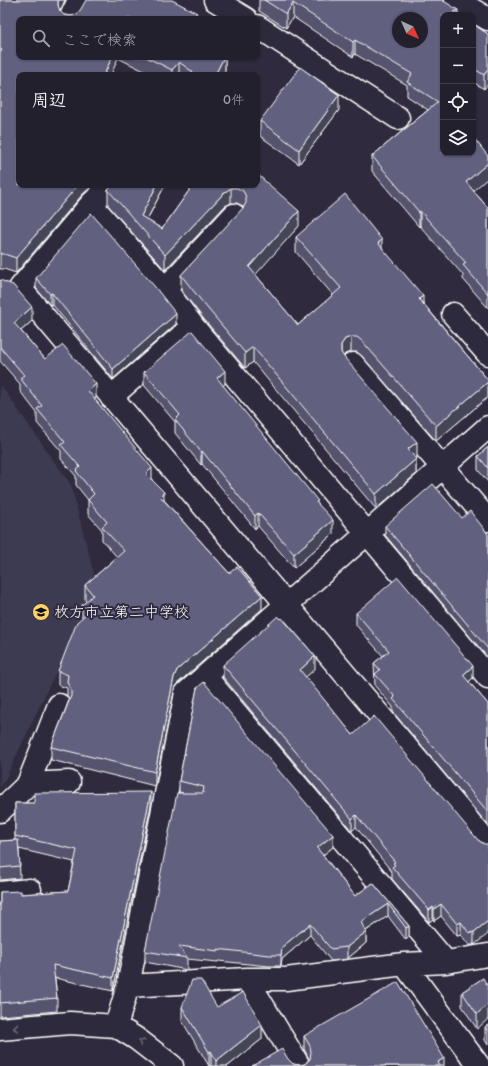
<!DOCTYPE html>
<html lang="ja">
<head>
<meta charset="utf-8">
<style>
  body { margin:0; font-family:Itim,"Klee One",sans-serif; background:#2f2d3a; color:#f1f3f6 }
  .controls { position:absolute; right:12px; top:12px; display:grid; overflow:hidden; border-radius:8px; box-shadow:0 1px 3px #0004 }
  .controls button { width:36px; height:36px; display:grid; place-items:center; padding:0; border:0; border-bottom:1px solid #403e4a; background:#23202e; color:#f1f3f6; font:20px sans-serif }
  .compass { position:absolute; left:392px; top:12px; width:36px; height:36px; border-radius:50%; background:#23202e; box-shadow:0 1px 3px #0004; rotate:135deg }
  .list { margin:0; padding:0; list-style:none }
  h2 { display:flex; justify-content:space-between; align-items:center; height:52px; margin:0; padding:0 16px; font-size:17px }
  h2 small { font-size:13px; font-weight:400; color:#a3a3aa }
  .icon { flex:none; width:22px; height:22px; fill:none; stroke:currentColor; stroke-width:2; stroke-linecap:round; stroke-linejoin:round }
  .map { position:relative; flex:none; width:488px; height:1066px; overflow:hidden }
  .search { position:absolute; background:#23202e; box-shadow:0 1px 3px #0004; left:16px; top:16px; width:244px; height:44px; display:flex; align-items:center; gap:10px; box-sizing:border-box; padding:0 14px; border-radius:8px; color:#a3a3aa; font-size:15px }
  .panel { position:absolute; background:#23202e; box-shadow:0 1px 3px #0004; left:16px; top:72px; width:244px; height:116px; border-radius:8px }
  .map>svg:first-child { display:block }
  .built { fill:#3e3a51 }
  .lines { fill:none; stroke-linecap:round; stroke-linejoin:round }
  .minor-casing { stroke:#fff; stroke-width:25 }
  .minor { stroke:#2f2a3d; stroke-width:22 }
  .wall { fill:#54536d; stroke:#fff }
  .shaded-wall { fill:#454459; stroke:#fff }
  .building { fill:#62617f; stroke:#fff; fill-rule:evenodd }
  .oneway { stroke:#6d6a77 }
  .labels { text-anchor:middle; stroke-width:4; stroke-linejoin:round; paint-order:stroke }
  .poi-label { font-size:15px; fill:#fff; stroke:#2f2a3d; text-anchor:start }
</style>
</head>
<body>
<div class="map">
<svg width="488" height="1066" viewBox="0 0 488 1066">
  <rect width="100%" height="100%" fill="#2f2a3d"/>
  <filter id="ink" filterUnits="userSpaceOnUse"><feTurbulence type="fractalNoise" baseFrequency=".025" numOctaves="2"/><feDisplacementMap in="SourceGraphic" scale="8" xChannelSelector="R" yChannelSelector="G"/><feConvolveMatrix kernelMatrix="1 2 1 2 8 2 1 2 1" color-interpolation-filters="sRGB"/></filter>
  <g filter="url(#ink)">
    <!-- built -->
    <path class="built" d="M 0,384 L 71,485 L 95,578 L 68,646 L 6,778 L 0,787 Z"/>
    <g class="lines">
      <!-- minor casing -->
      <g class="minor-casing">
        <path id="minor" d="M 215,0 L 246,19
          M 456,0 L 488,19
          M 70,19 L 79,0
          M 257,26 L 398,118
          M 111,185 L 91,204 L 20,288 L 488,844
          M 91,204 L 165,289 L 193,326 L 488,677
          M 165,289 L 234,215
          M 453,314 L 488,354
          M 353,364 L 488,520
          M 111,397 L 193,326
          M 205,676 L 446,962
          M 28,784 L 69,782
          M 0,811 L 28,784 L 59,705
          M 0,893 L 30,890
          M 404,964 L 479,1066
          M 247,979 L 299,1066
          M 128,986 L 247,979 L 286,979 L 404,964 L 446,962 L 488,955
          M 116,1026 L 128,986 L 186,693 L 488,427
          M 0,1029 L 70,1023 L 116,1026 L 137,1039 L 172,1066"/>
      </g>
      <!-- minor -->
      <use href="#minor" class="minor"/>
    </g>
    <!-- wall -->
    <path class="wall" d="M 0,0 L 65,0 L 60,11 L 64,15 L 71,16 L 197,13 L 19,19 L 19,57 L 225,57 L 225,71 L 223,75 L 152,75 L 118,58 L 19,185 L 93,185 L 82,195 L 16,273 L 4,269 L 0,269 Z
      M 259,0 L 442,0 L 443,15 L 443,153 L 488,156 L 488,178 L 473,190 L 488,208 L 488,308 L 463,279 L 463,275 L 420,226 L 419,227 L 372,171 L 372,156 L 428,110 L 407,96 L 407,85 L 355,54 L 353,57 L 293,17 L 286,28 L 259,11 Z
      M 473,24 L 488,34 L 484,89 L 473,82 Z
      M 339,110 L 299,164 L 260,136 L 260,121 Z
      M 113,185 L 165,185 L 147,220 L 162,229 L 193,185 L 257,185 L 299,226 L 255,274 L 298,325 L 333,295 L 296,252 L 296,237 L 382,248 L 423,303 L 488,380 L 488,397 L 436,441 L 362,356 L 357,352 L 351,352 L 345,354 L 343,357 L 417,457 L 416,458 L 416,474 L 376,509 L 253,362 L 245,368 L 203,318 L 181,290 L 181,275 L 244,208 L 243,206 L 237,203 L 231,203 L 225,206 L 165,270 L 108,205 L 108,190 Z
      M 36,278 L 176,324 L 113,379 L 52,304 L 50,305 L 36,288 Z
      M 0,280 L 32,321 L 21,331 L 45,359 L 96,398 L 94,399 L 152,480 L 164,500 L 229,573 L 262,609 L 177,684 L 174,691 L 155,786 L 51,760 L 51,747 L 69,700 L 67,696 L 67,688 L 58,685 L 58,671 L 82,618 L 82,605 L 86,601 L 85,599 L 85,585 L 117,557 L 102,540 L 102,530 L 88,514 L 88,500 L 76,485 L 76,476 L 61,459 L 61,451 L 37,423 L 37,413 L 20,391 L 20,384 L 0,361 Z
      M 144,372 L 225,384 L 223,386 L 318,504 L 333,534 L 294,568 L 258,526 L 255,529 L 202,464 L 201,465 L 175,433 L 175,422 L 144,385 Z
      M 488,447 L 488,482 L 478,470 L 478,456 Z
      M 462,518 L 488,534 L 488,658 L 385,535 L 385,526 Z
      M 356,613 L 473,678 L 469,682 L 488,704 L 488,825 L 393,712 L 393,707 L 375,686 L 374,663 L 383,656 L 356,625 Z
      M 223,665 L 315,669 L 305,677 L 353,735 L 478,840 L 484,844 L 474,945 L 469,945 L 461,935 L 457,936 L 441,916 L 434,921 L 433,919 L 429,922 L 392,879 L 392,872 L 356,827 L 352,831 L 223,677 Z
      M 197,688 L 333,847 L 323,855 L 355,896 L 373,883 L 409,926 L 409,937 L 406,940 L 388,916 L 366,931 L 366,943 L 347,959 L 331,961 L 310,935 L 282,959 L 281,966 L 269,966 L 218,961 L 218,962 L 187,959 L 187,970 L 145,962 L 145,951 L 183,793 L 179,792 L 179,781 Z
      M 15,803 L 151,805 L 113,991 L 55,978 L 57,998 L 57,1011 L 0,1016 L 0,892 L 21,894 L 68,891 L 74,862 L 19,849 L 20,878 L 0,880 L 0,841 L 15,840 Z
      M 483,978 L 477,1029 L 462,1006 L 462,992 Z
      M 182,1007 L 217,1007 L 262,1039 L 228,1066 L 209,1066 L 182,1021 Z
      M 488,1025 L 488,1045 L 485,1040 L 485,1027 Z
      M 304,1036 L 444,1066 L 252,1066 L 288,1059 L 293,1064 L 299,1065 L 305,1064 L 309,1059 L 304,1049 Z"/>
    <!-- shaded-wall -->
    <path class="shaded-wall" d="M 58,0 L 65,0 L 59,14 L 58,5 Z
      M 293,3 L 293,17 L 286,28 L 286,14 Z
      M 458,10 L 458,15 L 454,12 Z
      M 355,40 L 355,54 L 353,57 L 353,42 Z
      M 112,57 L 118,57 L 118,58 L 111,75 L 104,75 Z
      M 224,57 L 225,57 L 225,71 L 223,75 L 215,75 Z
      M 179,62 L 179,75 L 172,75 L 172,70 Z
      M 488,69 L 488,84 L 484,89 L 484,75 Z
      M 339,95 L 339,110 L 299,164 L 299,150 Z
      M 488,163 L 488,178 L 466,197 L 466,182 Z
      M 78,185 L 93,185 L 82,195 L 16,273 L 16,258 Z
      M 157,185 L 165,185 L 142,229 L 141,216 Z
      M 231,188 L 231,203 L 225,206 L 165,270 L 165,255 L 225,192 Z
      M 299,211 L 299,226 L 249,282 L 249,267 Z
      M 420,211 L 420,226 L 419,227 L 419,212 Z
      M 382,240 L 382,255 L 378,243 Z
      M 52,293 L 52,304 L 50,305 L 50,294 Z
      M 423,296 L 423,311 L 419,299 Z
      M 32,307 L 32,321 L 14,337 L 14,323 Z
      M 176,314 L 176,324 L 113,379 L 113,369 Z
      M 351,337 L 351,352 L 345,354 L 341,360 L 341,345 L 345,339 Z
      M 253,347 L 253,362 L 245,368 L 245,353 Z
      M 225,371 L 225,384 L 217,391 L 217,378 Z
      M 488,382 L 488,397 L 436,441 L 436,426 Z
      M 96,384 L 96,398 L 88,404 L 88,391 Z
      M 417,442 L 417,457 L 408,464 L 408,449 Z
      M 202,451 L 202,464 L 201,465 L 201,452 Z
      M 416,459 L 416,474 L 376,509 L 376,494 Z
      M 152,468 L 152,482 L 146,474 Z
      M 164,492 L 164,506 L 160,496 Z
      M 258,513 L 258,526 L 255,529 L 255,516 Z
      M 333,520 L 333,534 L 294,568 L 294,554 Z
      M 262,596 L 262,609 L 177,684 L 174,691 L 155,786 L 155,772 L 174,677 L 177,670 Z
      M 315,656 L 315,669 L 300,682 L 300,670 Z
      M 473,666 L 473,678 L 463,687 L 463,675 Z
      M 151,792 L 151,805 L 113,991 L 113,978 Z
      M 356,815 L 356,827 L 352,831 L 352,819 Z
      M 333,835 L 333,847 L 317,860 L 317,848 Z
      M 388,904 L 388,916 L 361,934 L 361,922 Z
      M 441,904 L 441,916 L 434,921 L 434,909 Z
      M 433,907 L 433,919 L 429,922 L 429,910 Z
      M 488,921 L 488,934 L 474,945 L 474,932 Z
      M 461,922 L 461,935 L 457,936 L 457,924 Z
      M 310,924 L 310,935 L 282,959 L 281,966 L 281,955 L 282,947 Z
      M 409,926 L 409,937 L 406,940 L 406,928 Z
      M 366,932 L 366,943 L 347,959 L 347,947 Z
      M 488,1004 L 488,1019 L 477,1029 L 477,1014 Z
      M 262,1025 L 262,1039 L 228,1066 L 216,1066 L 216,1061 Z
      M 211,1051 L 211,1066 L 209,1066 L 209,1052 Z
      M 444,1058 L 444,1066 L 438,1066 L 438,1062 Z"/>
    <!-- building -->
    <path class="building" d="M 0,0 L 58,0 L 58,5 L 60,11 L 64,15 L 71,16 L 77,14 L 81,9 L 86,0 L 172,0 L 197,13 L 195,16 L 202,19 L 19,19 L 19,57 L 112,57 L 104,75 L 19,75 L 19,185 L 78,185 L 16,258 L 4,254 L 0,254 L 0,53 L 2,50 L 0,49 Z
      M 264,0 L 442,0 L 458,10 L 454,12 L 459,15 L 443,15 L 443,95 L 440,100 L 441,99 L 443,101 L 443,153 L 473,153 L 473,137 L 488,156 L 488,163 L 466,182 L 488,208 L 488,294 L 463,265 L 466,263 L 420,211 L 419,212 L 372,156 L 438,102 L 407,82 L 412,74 L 355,40 L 353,42 L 293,3 L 286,14 ZM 398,18 L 422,18 L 422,42 L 398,42 Z
      M 473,24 L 488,34 L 488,69 L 484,75 L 473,68 Z
      M 146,57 L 224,57 L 215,75 L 197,75 L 179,62 L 172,70 Z
      M 300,67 L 339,95 L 299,150 L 260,121 Z
      M 257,174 L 299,211 L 249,267 L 298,325 L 341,288 L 296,237 L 345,194 L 382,240 L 378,243 L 423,296 L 419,299 L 488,380 L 488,382 L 436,426 L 362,341 L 357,337 L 351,337 L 345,339 L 341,345 L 341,352 L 344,357 L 417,442 L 408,449 L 416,459 L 376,494 L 253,347 L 245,353 L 203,303 L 181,275 L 243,208 L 246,203 L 246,197 L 243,191 L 237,188 L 231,188 L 225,192 L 165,255 L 108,190 L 113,185 L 157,185 L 141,216 L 162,229 L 193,185 L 257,185 Z
      M 91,213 L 155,287 L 176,314 L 113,369 L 52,293 L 50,294 L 36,278 Z
      M 0,280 L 13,285 L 32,307 L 14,323 L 45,359 L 63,345 L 96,384 L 88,391 L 152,468 L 146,474 L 164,492 L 160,496 L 229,573 L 237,567 L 262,596 L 177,670 L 174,677 L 155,772 L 51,747 L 71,696 L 71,690 L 67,682 L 68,675 L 58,671 L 77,622 L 88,612 L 82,605 L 93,595 L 85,585 L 124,551 L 102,527 L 107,522 L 88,500 L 94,494 L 76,471 L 80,467 L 61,445 L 65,442 L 37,409 L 42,406 L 20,378 L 24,375 L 0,347 Z
      M 192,331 L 225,371 L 217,378 L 318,501 L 316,502 L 333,520 L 294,554 L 258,513 L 255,516 L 202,451 L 201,452 L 175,420 L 180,415 L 144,372 Z
      M 488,447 L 488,468 L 478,456 Z
      M 433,484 L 462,518 L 470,511 L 488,534 L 488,649 L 385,526 Z
      M 398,577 L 473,666 L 463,675 L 488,704 L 488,812 L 393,699 L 395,697 L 375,674 L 380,670 L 374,663 L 389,651 L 356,613 Z
      M 278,616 L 281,619 L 282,618 L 315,656 L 300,670 L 353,735 L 374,716 L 478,840 L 484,844 L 488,844 L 488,921 L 474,932 L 469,933 L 461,922 L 457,924 L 441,904 L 434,909 L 433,907 L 429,910 L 392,867 L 395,865 L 393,863 L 395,862 L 356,815 L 352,819 L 223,665 Z
      M 204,682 L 333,835 L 317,848 L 355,896 L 373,883 L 409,926 L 406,928 L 388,904 L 361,922 L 366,932 L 347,947 L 331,949 L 310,924 L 282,947 L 281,955 L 269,955 L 217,949 L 218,951 L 179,946 L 187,958 L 145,951 L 177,793 L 203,793 L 204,787 L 179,781 L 197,688 Z
      M 151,792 L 113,978 L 53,965 L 57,998 L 0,1003 L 0,892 L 21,891 L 21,894 L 68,891 L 77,850 L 15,836 L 15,803 L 34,803 L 34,793 Z
      M 18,840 L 20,866 L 0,868 L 0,841 Z
      M 483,978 L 488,987 L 488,1004 L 477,1014 L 462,992 Z
      M 192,980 L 201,980 L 217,1007 L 243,992 L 262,1025 L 216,1061 L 211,1051 L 209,1052 L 182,1007 Z
      M 398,982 L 444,1058 L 438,1062 L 440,1066 L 252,1066 L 282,1049 L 288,1059 L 293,1064 L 299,1065 L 305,1064 L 310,1059 L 311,1052 L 310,1046 L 304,1036 Z
      M 488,1025 L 488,1032 L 485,1027 Z"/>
    <!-- one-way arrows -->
    <defs><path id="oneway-chevron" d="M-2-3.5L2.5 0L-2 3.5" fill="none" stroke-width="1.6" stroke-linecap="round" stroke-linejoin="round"/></defs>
    <g class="oneway">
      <use href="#oneway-chevron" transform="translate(16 1028) rotate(175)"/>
      <use href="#oneway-chevron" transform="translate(141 1042) rotate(-143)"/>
    </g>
  </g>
  <!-- icons -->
  <defs>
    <g id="school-disc" transform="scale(0.9)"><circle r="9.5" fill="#ffd166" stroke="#2f2a3d"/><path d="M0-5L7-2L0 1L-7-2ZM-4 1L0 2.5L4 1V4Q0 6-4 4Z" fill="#111"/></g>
  </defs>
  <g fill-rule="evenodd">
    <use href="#school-disc" x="41" y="612"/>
  </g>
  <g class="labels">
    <!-- poi labels -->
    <g class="poi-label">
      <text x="54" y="617">枚方市立第二中学校</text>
    </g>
  </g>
</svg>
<div class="controls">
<button>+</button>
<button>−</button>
<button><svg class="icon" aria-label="locate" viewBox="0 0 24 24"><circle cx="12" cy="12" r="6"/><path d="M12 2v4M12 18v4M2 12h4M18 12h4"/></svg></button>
<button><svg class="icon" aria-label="layers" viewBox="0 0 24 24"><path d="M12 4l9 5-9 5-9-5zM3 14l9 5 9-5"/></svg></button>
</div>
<svg class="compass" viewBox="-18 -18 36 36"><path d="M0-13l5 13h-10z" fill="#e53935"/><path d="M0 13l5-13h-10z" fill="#a3a3aa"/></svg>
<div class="search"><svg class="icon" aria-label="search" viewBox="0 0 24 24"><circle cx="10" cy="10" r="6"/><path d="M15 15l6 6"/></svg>ここで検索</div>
<section class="panel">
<h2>周辺<small>0件</small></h2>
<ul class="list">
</ul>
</section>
</div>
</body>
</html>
